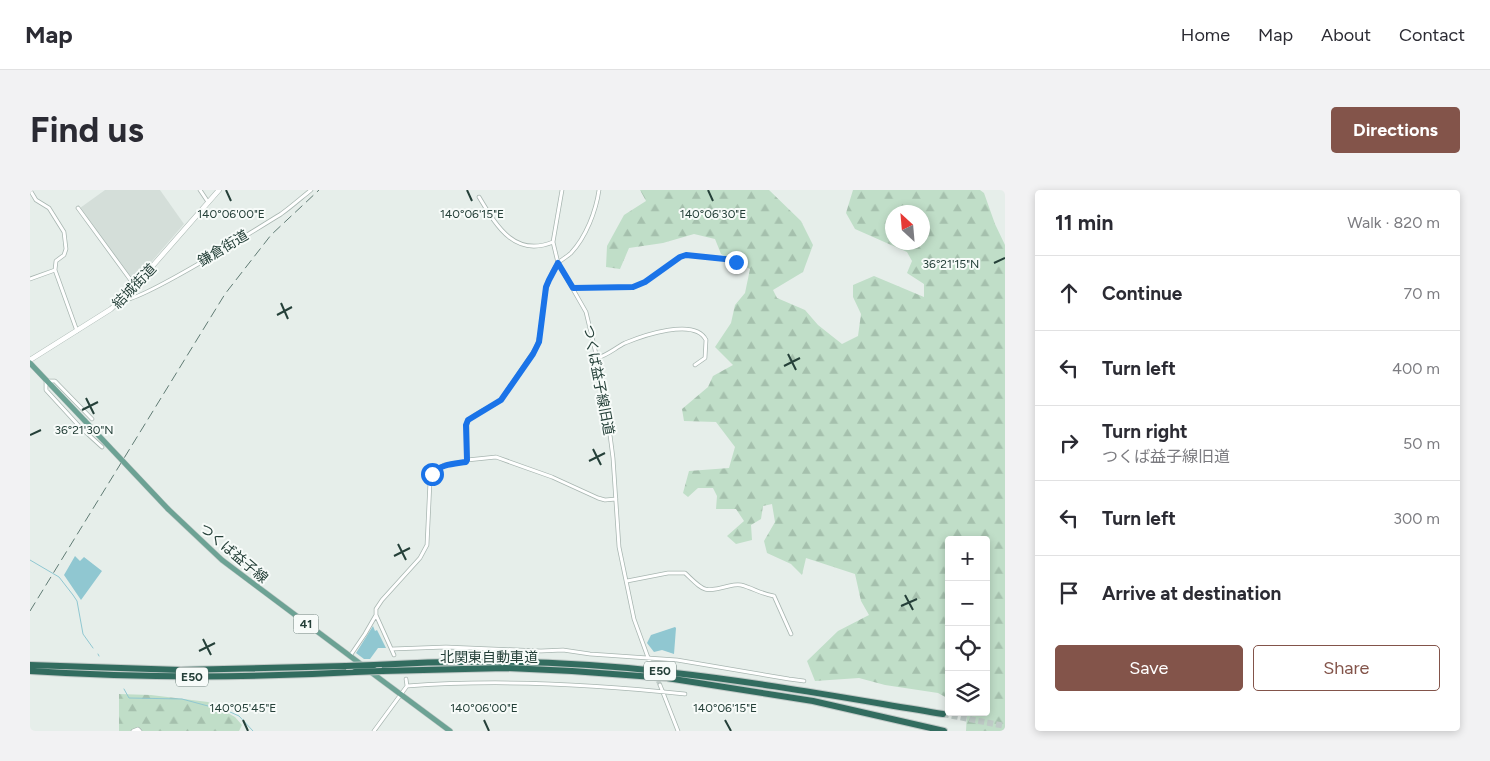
<!DOCTYPE html>
<html lang="en">
<head>
<meta charset="utf-8">
<style>
  body { margin:0; font-family:Figtree,"Noto Sans JP",sans-serif; background:#f2f2f3; color:#2b2b33 }
  .controls { position:absolute; right:15px; bottom:15px; display:grid; overflow:hidden; border-radius:5px; box-shadow:0 2px 8px #0003 }
  .controls button { width:45px; height:45px; display:grid; place-items:center; padding:0; border:0; border-bottom:1px solid #e1e1e2; background:#fff; color:#2b2b33; font:25px sans-serif }
  .compass { position:absolute; left:855px; top:15px; width:45px; height:45px; border-radius:50%; background:#fff; box-shadow:0 2px 8px #0003; rotate:334deg }
  .stop { position:absolute; width:15px; height:15px; margin:-11px; border:4px solid #1a73e8; border-radius:50%; background:#fff }
  .stop.end { background:#1a73e8; border-color:#fff; box-shadow:0 1px 5px #0008 }
  .list { margin:0; padding:0; list-style:none }
  h2 { display:flex; justify-content:space-between; align-items:center; height:65px; margin:0; padding:0 20px; font-size:21px }
  h2 small { font-size:16px; font-weight:400; color:#7c7c81 }
  .list li { display:grid; grid-template-columns:32px 1fr auto; gap:15px; align-items:center; box-sizing:border-box; height:75px; padding:0 20px; border-top:1px solid #e1e1e2 }
  .list b { display:block; font-size:19px; white-space:nowrap }
  .list p { margin:0; font-size:16px; white-space:nowrap; color:#7c7c81 }
  .list em { font-size:16px; font-style:normal; color:#7c7c81 }
  .actions { display:flex; gap:10px; padding:15px 20px }
  .actions a { flex:1; padding:11px 0; border:1px solid #83544a; border-radius:5px; text-align:center; font-size:18px; color:#83544a }
  .actions .main { background:#83544a; color:#fff }
  .icon { flex:none; width:28px; height:28px; fill:none; stroke:currentColor; stroke-width:2; stroke-linecap:round; stroke-linejoin:round }
  .map { position:relative; flex:none; width:975px; height:541px; overflow:hidden; border-radius:5px }
  header { display:flex; align-items:center; gap:30px; box-sizing:border-box; height:70px; padding:0 25px; background:#fff; border-bottom:1px solid #e1e1e2 }
  header strong { font-size:24px }
  nav { display:flex; gap:28px; margin-inline-start:auto; font-size:18px }
  .intro { display:flex; align-items:center; justify-content:space-between; box-sizing:border-box; height:120px; padding:0 30px }
  h1 { margin:0; font-size:35px }
  .button { padding:12px 22px; border-radius:5px; background:#83544a; color:#fff; font-size:18px; font-weight:700 }
  main { display:flex; gap:30px; padding:0 30px }
  aside { flex:1; background:#fff; border-radius:5px; box-shadow:0 2px 8px #0003 }
  .map>svg:first-child { display:block }
  .built { fill:#d4ded9 }
  .forest { fill:url(#forest-firs); fill-rule:evenodd }
  .water { fill:#90c7d1 }
  .lines { fill:none; stroke-linecap:round; stroke-linejoin:round }
  .stream { stroke:#90c7d1; stroke-width:1 }
  .tertiary-tunnel { stroke:#bfcbc7; stroke-width:4.5; stroke-dasharray:4.5 2; stroke-linecap:butt }
  .motorway-tunnel { stroke:#bfcbc7; stroke-width:6; stroke-dasharray:6 3; stroke-linecap:butt }
  .minor-casing { stroke:#a8b6b1; stroke-width:4.5 }
  .tertiary-casing { stroke:#a8b6b1; stroke-width:5.5 }
  .primary-casing { stroke:#c2cac8; stroke-width:6 }
  .motorway-casing { stroke:#c2cac8; stroke-width:8 }
  .minor { stroke:#fff; stroke-width:3 }
  .tertiary { stroke:#fff; stroke-width:4.5 }
  .primary { stroke:#6ca294; stroke-width:5 }
  .motorway { stroke:#326c5f; stroke-width:6 }
  .rail { stroke:#607b74; stroke-width:1; stroke-dasharray:10 5; stroke-linecap:butt }
  .primary-bridge-casing { stroke:#c2cac8; stroke-width:6; stroke-linecap:butt }
  .motorway-bridge-casing { stroke:#c2cac8; stroke-width:8; stroke-linecap:butt }
  .primary-bridge { stroke:#6ca294; stroke-width:5 }
  .motorway-bridge { stroke:#326c5f; stroke-width:6 }
  .route { stroke:#1a73e8; stroke-width:6 }
  .ticks { fill:none; stroke:#254039; stroke-width:2 }
  .labels { text-anchor:middle; stroke-width:4; stroke-linejoin:round; paint-order:stroke }
  .shield { fill:#f7fbf9; stroke:#647873; stroke-width:1 }
  .shield-label { font-size:12px; font-weight:bold; fill:#254039 }
  .street-label { font-size:14px; fill:#254039; stroke:#f7fbf9 }
  .ticks-label { font-size:12px; text-anchor:middle; fill:#254039; stroke:#f7fbf9; stroke-width:4; stroke-linejoin:round; paint-order:stroke }
</style>
</head>
<body>
<header>
<strong>Map</strong>
<nav><a>Home</a><a>Map</a><a>About</a><a>Contact</a></nav>
</header>
<div class="intro"><h1>Find us</h1><a class="button">Directions</a></div>
<main>
<div class="map">
<svg width="975" height="541" viewBox="0 0 975 541">
  <defs>
    <pattern id="forest-firs" width="22" height="20" patternUnits="userSpaceOnUse" patternTransform="scale(1.25)"><rect width="22" height="20" fill="#c0dec8"/><path d="M5 1l3.5 6h-7zM16 11l3.5 6h-7z" fill="#a5c0ad"/></pattern>
  </defs>
  <rect width="100%" height="100%" fill="#e6eeea"/>
  <!-- built -->
  <path class="built" d="M 75,0 L 130,0 L 154,34 L 104,92 L 50,18 Z"/>
  <!-- forest -->
  <path class="forest" d="M 610,0 L 739,0 L 771,31 L 783,55 L 773,82 L 743,100 L 747,108 L 775,120 L 788,135 L 812,154 L 828,146 L 831,124 L 823,107 L 823,95 L 844,86 L 894,107 L 894,94 L 877,83 L 882,71 L 877,62 L 825,39 L 816,23 L 823,0 L 950,0 L 954,3 L 965,34 L 975,55 L 975,541 L 936,541 L 937,522 L 956,522 L 956,350 L 919,350 L 919,509 L 908,503 L 855,495 L 829,488 L 785,491 L 777,471 L 808,441 L 839,425 L 831,411 L 825,384 L 776,368 L 772,385 L 761,374 L 737,363 L 734,351 L 745,332 L 742,314 L 733,316 L 731,329 L 721,335 L 722,350 L 706,354 L 697,346 L 714,331 L 706,319 L 686,319 L 687,306 L 683,298 L 668,298 L 658,307 L 653,303 L 659,281 L 699,278 L 705,257 L 686,232 L 654,231 L 652,219 L 678,197 L 683,186 L 703,175 L 685,157 L 701,133 L 705,115 L 715,103 L 720,79 L 691,64 L 685,49 L 664,44 L 633,53 L 599,58 L 590,79 L 576,77 L 577,56 L 594,25 L 616,11 ZM 862,22 L 892,22 L 892,52 L 862,52 Z
    M 89,504 L 121,505 L 178,512 L 205,527 L 212,535 L 209,541 L 89,541 Z"/>
  <!-- water -->
  <path class="water" d="M 45,366 L 50,371 L 54,367 L 72,381 L 51,410 L 34,385 Z
    M 343,436 L 345,441 L 347,440 L 356,458 L 348,458 L 340,469 L 334,469 L 326,463 Z
    M 645,437 L 646,438 L 644,464 L 632,460 L 624,462 L 617,453 L 621,445 Z"/>
  <g class="lines">
    <!-- stream -->
    <path class="stream" d="M 0,370 L 29,387 L 43,405 L 47,411 L 53,444 L 63,458
      M 68,464 L 69,466
      M 94,499 L 99,508 L 152,509 L 178,516 L 189,517 L 209,526 L 223,541"/>
    <!-- tertiary-tunnel -->
    <path class="tertiary-tunnel" d="M 620,473 L 630,495"/>
    <!-- motorway-tunnel -->
    <path class="motorway-tunnel" d="M 913,524 L 975,536"/>
    <!-- minor casing -->
    <g class="minor-casing">
      <path id="minor" d="M 0,0 L 6,10 L 19,18 L 34,42 L 36,59 L 34,65 L 26,71 L 25,80 L 47,141
        M 170,0 L 178,12
        M 532,0 L 523,52 L 528,73 L 556,122 L 567,168 L 576,214 L 583,268 L 589,357 L 604,429 L 620,473
        M 449,7 C 466,35 484,68 523,52
        M 48,18 L 105,96
        M 0,89 L 25,80
        M 543,98 L 603,97 L 615,92 L 650,67 L 656,65 L 695,69 L 706,72
        M 92,110 C 107,114 230,37 251,24 C 261,17 271,8 281,0
        M 567,168 C 578,165 585,158 595,153 C 612,146 665,127 676,150 L 675,168 L 665,175
        M 62,229 L 25,191 L 16,191 L 16,200 L 49,236 L 72,257
        M 437,270 L 437,232 C 444,222 461,218 471,210 L 506,158 C 515,137 510,111 519,90 C 521,84 525,77 528,73 C 532,69 537,67 541,63 C 556,47 566,21 569,0
        M 597,391 L 638,383 L 655,383 C 674,401 673,403 699,396 C 703,395 707,394 711,395 C 723,398 731,404 744,406 L 761,444
        M 346,425 L 364,465
        M 362,459 L 416,457 L 511,461 L 533,460 L 560,464 L 647,470 L 759,489 L 774,491
        M 320,466 L 335,444 L 346,425 L 346,419 L 352,410 L 390,368 L 397,355 L 400,291 L 405,281 L 414,275 L 436,272 L 437,270 L 466,267 L 522,287 L 568,308 L 575,310 L 586,309
        M 630,495 L 648,541
        M 377,496 C 469,489 563,494 655,504
        M 103,541 L 108,539 L 110,541
        M 344,541 L 377,496 L 376,489"/>
    </g>
    <!-- tertiary casing -->
    <g class="tertiary-casing">
      <path id="tertiary" d="M 0,170 L 81,119 L 105,96 L 189,0"/>
    </g>
    <!-- primary casing -->
    <g class="primary-casing">
      <path id="primary" d="M 0,173 L 55,231
        M 138,319 L 192,370 L 332,475
        M 338,480 L 420,541"/>
    </g>
    <!-- motorway casing -->
    <g class="motorway-casing">
      <path id="motorway" d="M 0,475 L 151,480 L 316,476
        M 344,475 C 441,469 539,471 636,482 C 729,492 821,509 913,524
        M 0,481 C 108,488 217,488 325,482
        M 352,481 L 476,478 L 542,481 L 637,488 L 783,511 L 914,541"/>
    </g>
    <!-- minor -->
    <use href="#minor" class="minor"/>
    <!-- tertiary -->
    <use href="#tertiary" class="tertiary"/>
    <!-- primary -->
    <use href="#primary" class="primary"/>
    <!-- motorway -->
    <use href="#motorway" class="motorway"/>
    <!-- rail -->
    <path class="rail" d="M 0,421 L 195,104 L 241,45 L 289,0"/>
    <!-- primary-bridge casing -->
    <g class="primary-bridge-casing">
      <path id="primary-bridge" d="M 55,231 L 138,319"/>
    </g>
    <!-- motorway-bridge casing -->
    <g class="motorway-bridge-casing">
      <path id="motorway-bridge" d="M 316,476 L 344,475
        M 325,482 L 352,481"/>
    </g>
    <!-- primary-bridge -->
    <use href="#primary-bridge" class="primary-bridge"/>
    <!-- motorway-bridge -->
    <use href="#motorway-bridge" class="motorway-bridge"/>
  </g>
  <g class="lines">
    <!-- route -->
    <path class="route" d="M 402,284 C 411,274 423,274 436,272 L 437,270 L 436,235 L 438,230 L 471,210 L 503,164 L 509,152 L 516,97 L 519,90 L 528,73 L 543,98 L 603,97 L 615,92 L 650,67 L 656,65 L 695,69 L 706,72"/>
  </g>
  <!-- ticks -->
  <path class="ticks" d="M 196,0 L 201,11M 437,0 L 442,11M 678,0 L 683,11M 964,73 L 975,68M 251,113 L 258,129M 247,125 L 262,117M 758,164 L 766,180M 754,176 L 770,168M 56,208 L 64,224M 52,220 L 68,212M 0,245 L 11,240M 563,259 L 571,275M 559,271 L 575,263M 368,354 L 376,370M 364,366 L 380,358M 875,405 L 883,420M 871,416 L 887,409M 173,449 L 181,465M 169,461 L 185,453M 213,530 L 218,541M 454,530 L 459,541M 695,530 L 701,541"/>
  <g class="labels">
    <!-- shield labels -->
    <g class="shield">
      <rect x="263.5" y="424.5" width="25" height="19" rx="4"/>
      <rect x="614" y="471.5" width="32" height="19" rx="4"/>
      <rect x="146" y="477.5" width="32" height="19" rx="4"/>
    </g>
    <g class="shield-label">
      <text x="276" y="438">41</text>
      <text x="630" y="485">E50</text>
      <text x="162" y="491">E50</text>
    </g>
    <!-- street labels -->
    <g class="street-label">
      <text transform="translate(193 58) rotate(-31)" y="5">鎌倉街道</text>
      <text transform="translate(104 96) rotate(-46)" y="5">結城街道</text>
      <text transform="translate(569 190) rotate(79)" y="5">つくば益子線旧道</text>
      <text transform="translate(204 363) rotate(40)" y="5">つくば益子線</text>
      <text x="459" y="472">北関東自動車道</text>
    </g>
  </g>
  <g class="ticks-label">
    <text x="201" y="28">140°06'00"E</text>
    <text x="442" y="28">140°06'15"E</text>
    <text x="683" y="28">140°06'30"E</text>
    <text x="921" y="78">36°21'15"N</text>
    <text x="54" y="244">36°21'30"N</text>
    <text x="213" y="522">140°05'45"E</text>
    <text x="454" y="522">140°06'00"E</text>
    <text x="695" y="522">140°06'15"E</text>
  </g>
</svg>
<div class="controls">
<button>+</button>
<button>−</button>
<button><svg class="icon" aria-label="locate" viewBox="0 0 24 24"><circle cx="12" cy="12" r="6"/><path d="M12 2v4M12 18v4M2 12h4M18 12h4"/></svg></button>
<button><svg class="icon" aria-label="layers" viewBox="0 0 24 24"><path d="M12 4l9 5-9 5-9-5zM3 14l9 5 9-5"/></svg></button>
</div>
<svg class="compass" viewBox="-18 -18 36 36"><path d="M0-13l5 13h-10z" fill="#e53935"/><path d="M0 13l5-13h-10z" fill="#7c7c81"/></svg>
<div class="stop" style="left:402px;top:284px"></div>
<div class="stop end" style="left:706px;top:72px"></div>
</div>
<aside>
<h2>11 min<small>Walk · 820 m</small></h2>
<ul class="list">
<li><svg class="icon" aria-label="ahead" viewBox="0 0 24 24"><path d="M12 20V5M6 11l6-6 6 6"/></svg><div><b>Continue</b></div><em>70 m</em></li>
<li><svg class="icon" aria-label="left" viewBox="0 0 24 24"><path d="M17 20v-9H6M10 6l-5 5 5 5"/></svg><div><b>Turn left</b></div><em>400 m</em></li>
<li><svg class="icon" aria-label="right" viewBox="0 0 24 24"><path d="M7 20v-9h11M14 6l5 5-5 5"/></svg><div><b>Turn right</b><p>つくば益子線旧道</p></div><em>50 m</em></li>
<li><svg class="icon" aria-label="left" viewBox="0 0 24 24"><path d="M17 20v-9H6M10 6l-5 5 5 5"/></svg><div><b>Turn left</b></div><em>300 m</em></li>
<li><svg class="icon" aria-label="arrive" viewBox="0 0 24 24"><path d="M6 21V4h12l-3 4 3 4H6"/></svg><div><b>Arrive at destination</b></div></li>
</ul>
<div class="actions"><a class="main">Save</a><a>Share</a></div>
</aside>
</main>
</body>
</html>
